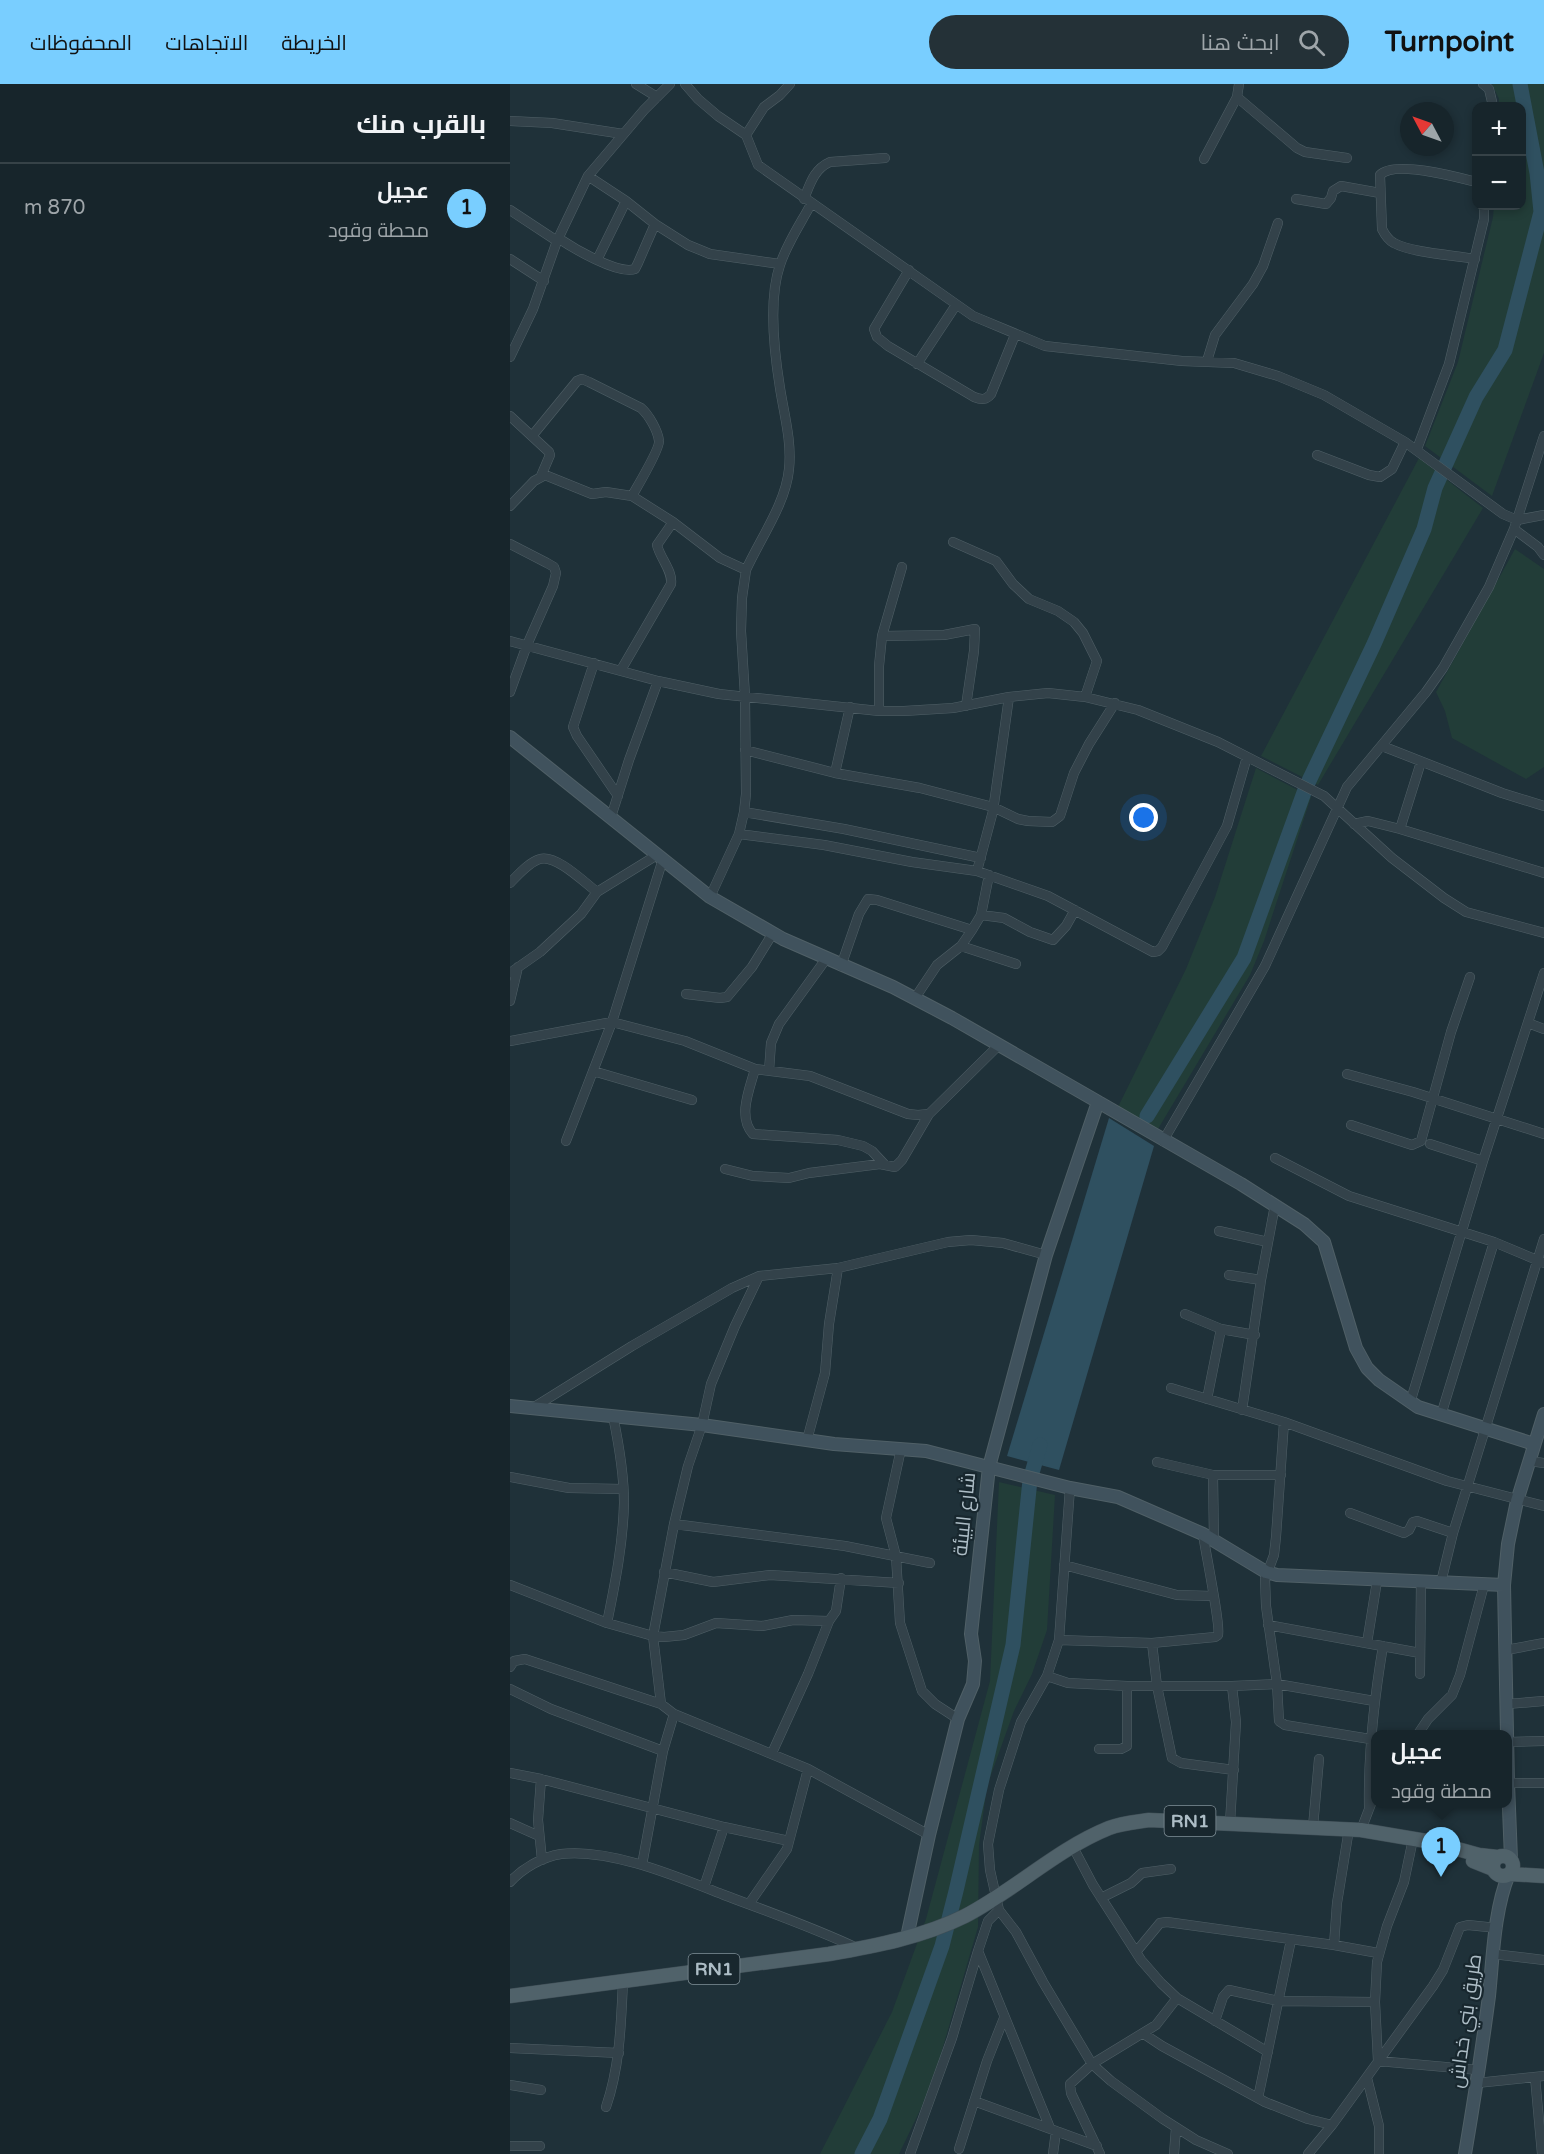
<!DOCTYPE html>
<html lang="ar">
<head>
<meta charset="utf-8">
<style>
  body { margin:0; font-family:"Varela Round",Cairo,sans-serif; background:#243137; color:#f1f3f6; direction:rtl }
  .controls { position:absolute; right:18px; top:18px; display:grid; overflow:hidden; border-radius:12px; box-shadow:0 3px 9px #0003 }
  .controls button { width:54px; height:54px; display:grid; place-items:center; padding:0; border:0; border-bottom:2px solid #364247; background:#17252b; color:#f1f3f6; font:30px sans-serif }
  .compass { position:absolute; left:890px; top:18px; width:54px; height:54px; border-radius:50%; background:#17252b; box-shadow:0 3px 9px #0003; rotate:311deg }
  .you { position:absolute; left:634px; top:734px; width:21px; height:21px; margin:-15px; border:4px solid #fff; border-radius:50%; background:#1a73e8; box-shadow:0 0 0 9px #1a73e833 }
  .badge { display:grid; place-items:center; width:39px; height:39px; border-radius:50%; background:#79ceff; color:#111; font-size:20px; font-weight:700 }
  .pin { position:absolute; translate:-50% -50px; filter:drop-shadow(0 2px 3px #0008) }
  .pin::after { content:''; position:absolute; top:32px; width:21px; height:18px; background:inherit; clip-path:polygon(0 0,100% 0,50% 100%) }
  .popup { position:absolute; left:861px; top:1646px; width:141px; height:78px; box-sizing:border-box; display:grid; place-content:center; border-radius:12px; background:#17252b; filter:drop-shadow(0 2px 4px #0005); font-size:20px; white-space:nowrap; color:#9ea5a9 }
  .popup b { font-size:22px; color:#f1f3f6 }
  .popup::after { content:''; position:absolute; left:50%; top:100%; margin-left:-12px; border:12px solid transparent; border-top-color:#17252b }
  .list { margin:0; padding:0; list-style:none }
  h2 { display:flex; justify-content:space-between; align-items:center; height:78px; margin:0; padding:0 24px; font-size:26px }
  h2 small { font-size:20px; font-weight:400; color:#9ea5a9 }
  .list li { display:grid; grid-template-columns:39px 1fr auto; gap:18px; align-items:center; box-sizing:border-box; height:90px; padding:0 24px; border-top:2px solid #364247 }
  .list b { display:block; font-size:22px; white-space:nowrap }
  .list p { margin:0; font-size:20px; white-space:nowrap; color:#9ea5a9 }
  .list em { font-size:20px; font-style:normal; color:#9ea5a9 }
  .icon { flex:none; width:33px; height:33px; fill:none; stroke:currentColor; stroke-width:2; stroke-linecap:round; stroke-linejoin:round }
  .map { position:relative; flex:none; width:1034px; height:2070px; overflow:hidden; direction:ltr }
  header { display:flex; align-items:center; gap:36px; box-sizing:border-box; height:84px; padding:0 30px; background:#79ceff; color:#111 }
  header strong { font-size:28px }
  nav { display:flex; gap:33px; margin-inline-start:auto; font-size:21px }
  .search { width:420px; height:54px; background:#243137; display:flex; align-items:center; gap:15px; box-sizing:border-box; padding:0 21px; border-radius:33px; color:#9ea5a9; font-size:22px }
  main { display:flex }
  aside { flex:1; background:#17252b }
  .map>svg:first-child { display:block }
  .green { fill:#223d38 }
  .water { fill:#2f5060 }
  .lines { fill:none; stroke-linecap:round; stroke-linejoin:round }
  .river { stroke:#2f5060; stroke-width:15 }
  .street-casing { stroke:#506067; stroke-width:10 }
  .secondary-casing { stroke:#506067; stroke-width:14 }
  .primary-casing { stroke:#3f4e56; stroke-width:15 }
  .street { stroke:#33424a; stroke-width:9 }
  .secondary { stroke:#40525d; stroke-width:12 }
  .primary { stroke:#50626a; stroke-width:14 }
  .labels { text-anchor:middle; stroke-width:4.5; stroke-linejoin:round; paint-order:stroke }
  .shield { fill:#18272e; stroke:#809098; stroke-width:1.5 }
  .shield-label { font-size:18px; font-weight:bold; fill:#adbdc6 }
  .street-label { font-size:20px; fill:#adbdc6; stroke:#18272e }
</style>
</head>
<body>
<header>
<strong>Turnpoint</strong>
<div class="search"><svg class="icon" aria-label="search" viewBox="0 0 24 24"><circle cx="10" cy="10" r="6"/><path d="M15 15l6 6"/></svg>ابحث هنا</div>
<nav><a>الخريطة</a><a>الاتجاهات</a><a>المحفوظات</a></nav>
</header>
<main>
<div class="map">
<svg width="1034" height="2070" viewBox="0 0 1034 2070">
  <rect width="100%" height="100%" fill="#1f3139"/>
  <!-- green -->
  <path class="green" d="M 982,0 L 1034,0 L 1034,269 L 982,412 L 915,362 L 948,278 L 983,133 L 984,122 L 1011,122 L 1011,22 L 989,22 L 989,15 Z
    M 909,374 L 973,424 L 808,701 L 751,672 Z
    M 1005,465 L 1034,485 L 1034,683 L 1016,695 L 942,654 L 935,627 L 926,608 Z
    M 746,684 L 801,713 L 754,857 L 740,891 L 648,1045 L 608,1023 L 676,885 L 705,813 Z
    M 489,1398 L 545,1411 L 537,1546 L 522,1590 L 504,1627 L 477,1702 L 469,1761 L 468,1843 L 430,1973 L 412,2022 L 389,2070 L 310,2070 L 382,1928 L 416,1835 L 480,1597 Z"/>
  <!-- water -->
  <path class="water" d="M 599,1034 L 644,1062 L 549,1386 L 497,1372 Z"/>
  <g class="lines">
    <!-- river -->
    <path class="river" d="M 637,1032 L 734,874 L 796,703 L 864,560 L 914,445 L 925,404 L 966,313 L 995,266 L 1031,128 L 1027,89 L 1010,0
      M 352,2070 L 370,2035 L 432,1862 L 446,1807 L 503,1561 L 520,1396 L 530,1361"/>
    <!-- street casing -->
    <g class="street-casing">
      <path id="street" d="M 126,0 L 147,13
        M 175,0 L 188,15 L 208,32 L 236,51 L 248,81 L 463,232 L 535,262 L 672,277 L 724,279 L 768,292 L 814,311 L 895,358 L 993,430 L 1007,436 L 1034,431
        M 973,0 L 979,5 L 983,22
        M 727,13 L 787,64 L 795,68 L 837,74
        M 0,37 L 42,39 L 113,50
        M 236,51 L 254,23 L 270,11 L 280,0
        M 694,75 L 727,13 L 729,0
        M 78,92 L 116,117 L 145,140 L 178,161 L 200,170 L 270,180
        M 294,115 C 300,100 304,85 320,78 L 375,74
        M 786,115 L 816,120 L 821,114 L 823,107 L 831,102 L 870,109
        M 0,126 L 47,157
        M 48,154 C 63,164 108,191 125,185 L 128,179 L 145,140
        M 0,175 L 34,197
        M 965,175 C 944,171 902,169 884,159 C 878,156 875,151 872,145 L 870,91 C 884,76 947,93 966,98
        M 87,176 L 116,117
        M 399,186 L 364,245 L 367,253 L 378,262 L 464,313 C 472,316 476,316 481,310 L 505,251
        M 0,273 L 23,225 L 47,157 L 78,92 L 134,26 L 160,0
        M 697,277 L 705,251 L 743,200 L 753,182 L 768,139
        M 407,280 L 446,221
        M 0,332 L 39,368 L 40,371 L 31,392
        M 22,352 L 67,297 L 72,295 L 79,298 L 131,324 C 139,331 148,347 149,357 C 150,365 127,403 122,412
        M 907,365 L 939,280 L 974,135 L 974,122
        M 807,371 L 859,391 L 870,393 L 882,385 L 895,358
        M 0,422 L 24,397 L 35,391 L 82,410 L 96,408 L 122,412 L 163,438 L 210,474 L 236,486
        M 1004,445 L 1028,463 L 1034,471
        M 443,458 L 486,477 L 503,500 L 519,515 L 548,527 L 564,538 L 573,549 L 587,577 L 575,613
        M 0,460 L 37,479 L 44,483 L 46,489 L 43,502 L 17,561 L 0,608
        M 372,552 L 434,551 L 465,545 L 464,567 L 456,622
        M 0,557 L 148,597 L 209,610 L 369,627 L 394,627 L 443,624 L 499,613 L 538,609 L 575,613 L 628,626 L 708,658 L 814,712 L 882,774 L 934,814 L 956,828 L 1034,849
        M 84,579 L 63,643 L 67,652 L 108,712
        M 111,586 L 161,500 C 163,487 150,474 147,461 L 163,438
        M 369,627 L 369,582 L 372,552 L 392,483
        M 872,662 L 992,709 L 1034,722
        M 235,666 L 325,689 L 410,704 L 483,723 L 508,735 L 518,737 L 542,738 L 550,732 L 564,689 L 579,660 L 605,619
        M 325,689 L 340,623
        M 234,728 L 334,745 L 471,774
        M 101,733 L 119,676 L 148,597
        M 844,740 L 858,737 L 890,745 L 1034,789
        M 890,745 L 911,678
        M 229,750 L 314,761 L 402,778 L 467,787 L 538,812 L 643,868 L 648,867 L 652,863 L 717,742 L 737,673
        M 467,787 L 483,727 L 499,613
        M 0,799 C 8,791 19,778 30,775 C 46,770 75,799 87,808
        M 200,813 L 229,750 L 234,728 L 236,710 L 235,612 L 231,547 L 232,514 L 236,486 C 250,455 276,419 279,385 C 282,358 274,330 270,304 C 264,267 258,216 270,181 C 277,159 291,139 301,120
        M 471,831 L 494,834 L 520,848 L 543,856 L 556,842 L 565,826
        M 451,862 L 506,880
        M 331,882 L 349,830 L 358,815 L 367,816 L 462,846
        M 0,889 L 30,868 L 71,830 L 87,808 L 147,771
        M 176,910 L 210,914 L 217,913 L 242,883 L 263,849
        M 405,914 L 427,881 L 451,862 L 462,846 L 471,831 L 479,791
        M 0,917 L 8,883
        M 1018,939 L 1034,945
        M 0,957 L 102,938 L 175,957 L 245,985 L 300,992 L 398,1030 L 408,1031 L 419,1030 L 489,961
        M 245,985 C 240,1004 227,1033 243,1050 L 328,1056 L 353,1062 L 362,1067 L 375,1081
        M 83,987 L 182,1016
        M 259,987 L 261,959 L 269,940 L 316,875
        M 837,990 L 903,1008 L 1034,1050
        M 841,1041 L 902,1061 L 911,1057 L 941,948 L 960,893
        M 56,1057 L 102,938 L 153,775
        M 653,1057 L 755,882 L 837,703 L 916,608 L 933,584 L 979,503 L 1004,445 L 1034,352
        M 920,1060 L 973,1077
        M 765,1074 L 839,1112 L 984,1158 L 1034,1179
        M 215,1085 L 243,1092 L 279,1094 L 299,1089 L 370,1080 L 385,1083 L 392,1076 L 419,1030
        M 709,1147 L 758,1158
        M 719,1191 L 751,1196
        M 249,1192 L 225,1242 L 201,1300 L 192,1341 L 178,1382 L 164,1440 L 143,1552 L 154,1553 L 174,1551 L 206,1539 L 252,1542 L 283,1536 L 319,1537
        M 675,1230 L 711,1245 L 745,1251
        M 661,1304 L 774,1338 L 937,1397 L 1034,1422
        M 697,1315 L 711,1245
        M 900,1319 L 973,1077 L 1034,889
        M 21,1325 L 122,1262 L 222,1204 L 249,1192 L 328,1184 L 438,1158 L 461,1156 L 493,1159 L 536,1171
        M 732,1326 L 751,1196 L 765,1121
        M 931,1331 L 984,1158
        M 774,1338 L 766,1453 L 764,1471 L 755,1495 L 756,1522 L 767,1600 L 769,1637 L 775,1641 L 860,1655
        M 297,1356 L 315,1289 L 319,1240 L 328,1184
        M 391,1365 L 376,1434 L 386,1472 L 390,1539 L 412,1607 L 425,1620 L 448,1635
        M 1019,1377 L 1034,1379
        M 647,1378 L 703,1391 L 771,1391
        M 703,1391 L 704,1457
        M 0,1393 L 59,1404 L 113,1405
        M 560,1404 L 549,1556 L 537,1592 L 511,1638 L 489,1706 L 478,1760 L 480,1786 L 489,1826 L 506,1848 L 533,1898 L 582,1980 L 601,1997 L 653,2035 L 686,2056 L 718,2070
        M 840,1429 L 894,1449 L 899,1446 L 903,1438 L 907,1437 L 943,1449
        M 164,1440 L 335,1462 L 420,1479
        M 554,1481 L 667,1511 L 703,1512
        M 154,1488 L 203,1498 L 260,1491 L 389,1499
        M 931,1498 L 943,1449 L 1034,1155
        M 0,1501 L 97,1539 L 143,1552 L 151,1620
        M 97,1539 C 105,1500 113,1460 114,1419 C 114,1390 109,1361 103,1332
        M 758,1541 L 910,1569
        M 549,1556 L 642,1559 L 705,1553 L 708,1551 C 711,1543 695,1465 693,1450
        M 642,1559 L 647,1602 L 662,1674 L 671,1679 L 724,1686
        M 857,1559 L 867,1497
        M 996,1566 L 1034,1559
        M 0,1583 L 4,1577 L 15,1575 L 151,1620 L 164,1630 L 298,1685 L 419,1751
        M 910,1590 L 911,1497
        M 537,1592 L 558,1599 L 617,1602 L 722,1602 L 767,1600 L 864,1617
        M 0,1605 L 41,1625 L 153,1667
        M 997,1620 L 1034,1617
        M 908,1650 L 918,1635 L 942,1611 L 950,1591 L 974,1501
        M 997,1658 L 1034,1657
        M 589,1665 L 611,1665 L 617,1662 L 617,1602
        M 262,1669 L 298,1590 L 319,1537 L 326,1527 L 331,1494
        M 0,1689 L 31,1695 L 214,1743 L 279,1757
        M 31,1695 L 28,1736 L 32,1776
        M 998,1699 L 1034,1699
        M 859,1724 C 858,1669 864,1616 873,1562
        M 0,1739 L 29,1752
        M 720,1739 L 726,1638 L 722,1602
        M 803,1743 L 809,1675
        M 851,1746 L 861,1720
        M 903,1755 L 894,1798 L 877,1842 L 867,1878 L 865,1918 L 868,1977 L 969,1986
        M 563,1763 L 583,1801 L 631,1876 L 651,1899 L 667,1914 L 758,1968
        M 132,1781 L 153,1667 L 164,1630
        M 0,1798 C 13,1784 32,1773 51,1770 C 100,1764 168,1793 214,1811 C 259,1828 305,1844 349,1865
        M 194,1803 L 214,1743
        M 591,1814 L 621,1799 L 632,1789 L 661,1785
        M 239,1820 L 277,1765 L 298,1685
        M 489,1826 L 478,1837 L 468,1867 L 540,2044
        M 824,1861 L 827,1819 L 839,1745
        M 626,1868 L 650,1839 L 657,1838 L 824,1861 L 868,1869
        M 983,1870 L 1034,1876
        M 705,1937 L 713,1913 L 719,1906 L 768,1917 L 865,1918
        M 634,1950 L 652,1962 L 755,2018 L 798,2035 L 822,2041
        M 0,1964 L 109,1969
        M 1025,1993 L 1032,2070
        M 857,1994 L 869,2042 L 869,2070
        M 967,1999 L 1034,1992
        M 0,2001 L 31,2006
        M 748,2014 L 781,1856
        M 464,2017 L 587,2062
        M 96,2023 C 110,1982 111,1940 113,1897
        M 0,2062 L 30,2062
        M 449,2065 L 477,1977 L 494,1934
        M 400,2070 L 442,1954 L 468,1867
        M 543,2070 L 546,2047
        M 590,2070 L 561,2009 L 560,2000 L 582,1980 L 646,1941 L 667,1914
        M 664,2070 L 666,2044
        M 798,2070 L 822,2041 L 923,1902 L 933,1886 L 950,1843 L 958,1841 L 987,1844"/>
    </g>
    <!-- secondary casing -->
    <g class="secondary-casing">
      <path id="secondary" d="M 0,653 L 200,813 L 273,855 L 383,903 L 442,934 L 731,1100 L 794,1140 L 814,1158 L 846,1264 L 857,1284 L 869,1296 L 908,1323 L 1024,1360
        M 0,1322 L 192,1341 L 324,1360 L 416,1367 L 560,1404 L 608,1413 L 693,1450 L 756,1488 L 767,1491 L 994,1501
        M 1001,1775 L 998,1699 L 994,1501 L 998,1460 L 1007,1417 L 1034,1330
        M 397,1853 L 419,1751 L 448,1635 L 463,1600 L 465,1577 L 461,1550 L 479,1383 L 536,1171 L 588,1018
        M 955,2070 C 964,2017 972,1965 979,1912 C 983,1873 984,1826 999,1790"/>
    </g>
    <!-- primary casing -->
    <g class="primary-casing">
      <path id="primary" d="M983 1782a10 10 0 1 1 20 0a10 10 0 1 1-20 0Z
        M 963,1777 L 983,1785
        M 1000,1790 L 1034,1792
        M 0,1912 L 319,1870 C 365,1862 413,1853 455,1832 C 505,1806 547,1765 599,1744 C 612,1739 626,1738 639,1736 L 851,1746 L 922,1758 L 969,1771 L 987,1773"/>
    </g>
    <!-- street -->
    <use href="#street" class="street"/>
    <!-- secondary -->
    <use href="#secondary" class="secondary"/>
    <!-- primary -->
    <use href="#primary" class="primary"/>
  </g>
  <g class="labels">
    <!-- shield labels -->
    <g class="shield">
      <rect x="654.5" y="1722" width="51" height="30" rx="4.5"/>
      <rect x="178.5" y="1870" width="51" height="30" rx="4.5"/>
    </g>
    <g class="shield-label">
      <text x="680" y="1743">RN1</text>
      <text x="204" y="1891">RN1</text>
    </g>
    <!-- street labels -->
    <g class="street-label">
      <text transform="translate(454 1430) rotate(-84)" y="7">شارع البيئة</text>
      <text transform="translate(955 1937) rotate(-82)" y="7">طريق بني خداش</text>
    </g>
  </g>
</svg>
<div class="controls">
<button>+</button>
<button>−</button>
</div>
<svg class="compass" viewBox="-18 -18 36 36"><path d="M0-13l5 13h-10z" fill="#e53935"/><path d="M0 13l5-13h-10z" fill="#9ea5a9"/></svg>
<div class="you"></div>
<div class="pin badge" style="left:931px;top:1793px">1</div>
<div class="popup"><b>عجيل</b>محطة وقود</div>
</div>
<aside>
<h2>بالقرب منك<small></small></h2>
<ul class="list">
<li><span class="badge">1</span><div><b>عجيل</b><p>محطة وقود</p></div><em>870 m</em></li>
</ul>
</aside>
</main>
</body>
</html>
